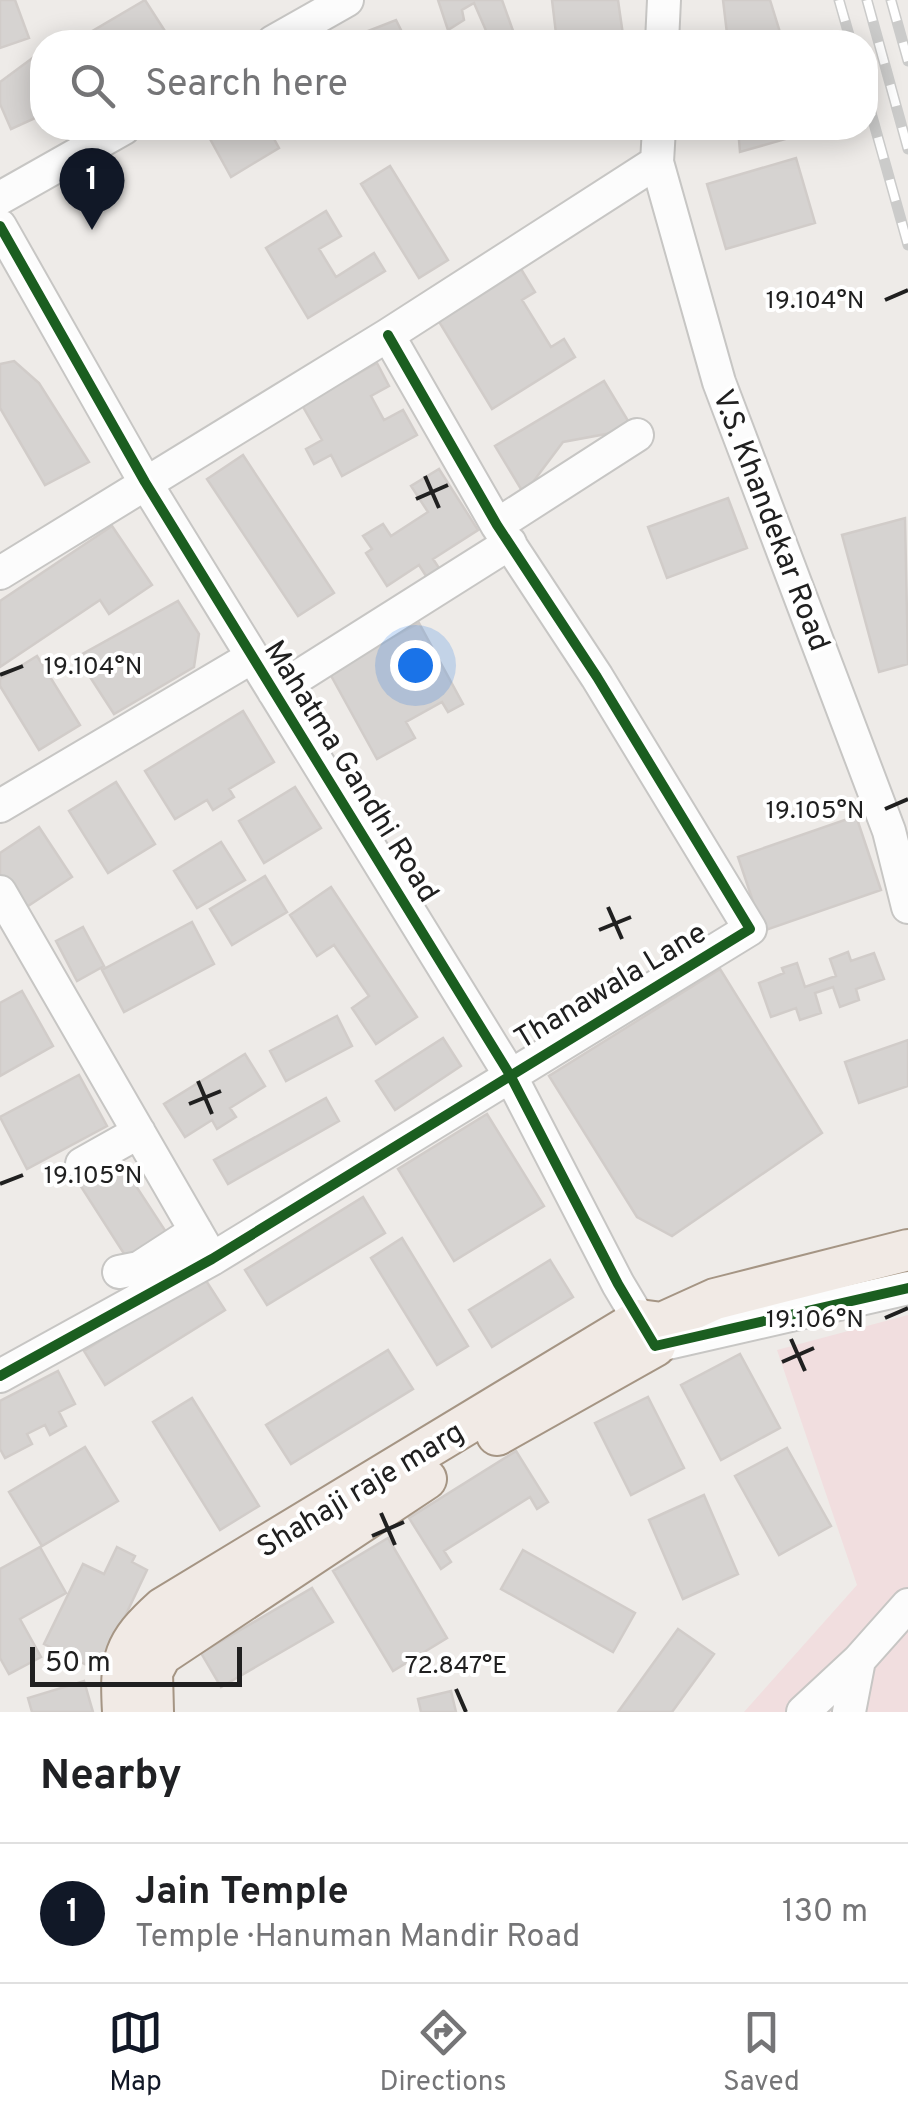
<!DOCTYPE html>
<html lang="en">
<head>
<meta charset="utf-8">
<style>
  body { margin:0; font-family:Overpass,sans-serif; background:#f6f6f6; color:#202124 }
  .scale { position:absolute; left:30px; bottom:25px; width:212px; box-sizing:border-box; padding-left:10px; border:5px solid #202020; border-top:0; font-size:28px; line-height:35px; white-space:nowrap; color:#202020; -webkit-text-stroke:8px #fff; paint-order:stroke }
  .you { position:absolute; left:415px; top:665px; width:35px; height:35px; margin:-25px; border:8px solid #fff; border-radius:50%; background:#1a73e8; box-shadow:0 0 0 15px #1a73e833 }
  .badge { display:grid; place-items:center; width:65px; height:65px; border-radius:50%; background:#111827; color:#fff; font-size:32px; font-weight:700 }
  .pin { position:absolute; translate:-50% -82px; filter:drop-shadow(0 2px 5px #0008) }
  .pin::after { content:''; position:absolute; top:52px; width:35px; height:30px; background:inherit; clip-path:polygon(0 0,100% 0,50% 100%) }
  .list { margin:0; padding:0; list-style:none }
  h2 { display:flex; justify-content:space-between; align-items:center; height:130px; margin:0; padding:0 40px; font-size:42px }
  h2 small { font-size:32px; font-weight:400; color:#757577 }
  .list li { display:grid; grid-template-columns:65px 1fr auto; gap:30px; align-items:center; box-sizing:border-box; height:140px; padding:0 40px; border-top:2px solid #e0e0e0 }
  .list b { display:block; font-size:38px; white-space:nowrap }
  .list p { margin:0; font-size:32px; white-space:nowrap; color:#757577 }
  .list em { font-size:32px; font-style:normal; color:#757577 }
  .icon { flex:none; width:55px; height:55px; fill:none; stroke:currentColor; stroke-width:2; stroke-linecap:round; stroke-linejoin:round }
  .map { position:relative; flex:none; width:908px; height:1712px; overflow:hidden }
  .search { position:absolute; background:#fff; box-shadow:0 5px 25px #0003; left:30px; right:30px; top:30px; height:110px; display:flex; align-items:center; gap:25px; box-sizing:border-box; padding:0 35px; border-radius:40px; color:#757577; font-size:38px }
  .sheet { height:270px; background:#fff }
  nav { display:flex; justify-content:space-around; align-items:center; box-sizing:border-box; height:140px; border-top:2px solid #e0e0e0; background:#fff; font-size:28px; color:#757577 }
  nav a { display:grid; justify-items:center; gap:5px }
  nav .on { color:#111827 }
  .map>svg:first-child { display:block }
  .commercial { fill:#f1dedf }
  .building { fill:#d6d3d1; stroke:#d1ccc9; stroke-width:2.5 }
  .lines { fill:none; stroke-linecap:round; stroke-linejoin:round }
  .minor-casing { stroke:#c7c6c4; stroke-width:36 }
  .major-casing { stroke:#a59584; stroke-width:44 }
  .minor { stroke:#fcfcfc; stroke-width:32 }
  .major { stroke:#f1eae5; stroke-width:40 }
  .rail-casing { stroke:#cbcbca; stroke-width:11 }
  .rail { stroke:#fff; stroke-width:8; stroke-dasharray:22; stroke-linecap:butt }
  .cycleway-casing { stroke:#fff; stroke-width:16 }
  .cycleway { stroke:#1b5e20; stroke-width:10 }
  .ticks { fill:none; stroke:#202020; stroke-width:4 }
  .labels { text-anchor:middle; stroke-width:8; stroke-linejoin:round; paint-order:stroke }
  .street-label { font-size:30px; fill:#202020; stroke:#fff }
  .ticks-label { font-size:25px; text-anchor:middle; fill:#202020; stroke:#fff; stroke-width:8; stroke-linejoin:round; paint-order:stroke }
</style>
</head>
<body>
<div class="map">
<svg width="908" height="1712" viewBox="0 0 908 1712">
  <rect width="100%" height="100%" fill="#eeebe8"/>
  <!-- commercial -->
  <path class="commercial" d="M 908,1315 L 908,1712 L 744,1712 L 857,1585 L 777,1350 Z"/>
  <!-- building -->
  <path class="building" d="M 0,0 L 15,0 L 29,38 L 0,48 Z
    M 145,0 L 172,42 L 88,42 L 84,36 Z
    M 438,0 L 502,0 L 517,42 L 491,42 L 474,3 L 462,10 L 464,20 L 448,30 Z
    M 552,0 L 618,0 L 623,35 L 557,42 Z
    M 723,0 L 770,0 L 783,42 L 728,42 Z
    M 396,20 L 407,42 L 340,42 Z
    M 42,51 L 42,115 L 11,129 L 0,104 L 0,82 Z
    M 204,128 L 268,128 L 279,148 L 231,177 Z
    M 738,128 L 809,128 L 810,132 L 740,152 Z
    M 796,158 L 815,223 L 726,249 L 707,184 Z
    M 390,166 L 448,260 L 419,278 L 361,184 Z
    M 326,211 L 341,236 L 319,249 L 336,277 L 374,253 L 385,271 L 308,318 L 266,248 Z
    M 521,269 L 535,292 L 522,300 L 551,347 L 564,339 L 575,357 L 492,409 L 438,320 Z
    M 14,361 L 39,383 L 89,462 L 45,485 L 0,408 L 0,364 Z
    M 377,363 L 389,386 L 371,396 L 384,420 L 403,410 L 417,435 L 342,476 L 331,455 L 314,464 L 306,449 L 322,440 L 302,405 Z
    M 604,381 L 633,429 L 563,442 L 524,494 L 495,446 Z
    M 243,455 L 334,593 L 298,616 L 207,479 Z
    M 439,469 L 478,530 L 433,559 L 441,571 L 428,579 L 419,565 L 387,586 L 366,553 L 372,549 L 363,536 L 383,524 L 391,536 L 428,512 L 411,486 Z
    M 728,498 L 747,548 L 667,578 L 648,527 Z
    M 905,518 L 908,664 L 879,672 L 842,535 Z
    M 112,526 L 152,585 L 109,614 L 100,600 L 0,667 L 0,601 Z
    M 178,601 L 199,634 L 194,667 L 114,714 L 77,657 Z
    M 419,623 L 463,704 L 448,712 L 442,702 L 406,722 L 415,738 L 377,759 L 329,672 Z
    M 37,656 L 80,725 L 39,750 L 0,686 L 0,679 Z
    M 243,711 L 274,762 L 229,789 L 234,797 L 213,810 L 207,800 L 175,819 L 145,771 Z
    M 116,782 L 155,844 L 108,873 L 69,811 Z
    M 295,787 L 321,828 L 264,863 L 239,821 Z
    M 856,816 L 881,890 L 763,931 L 738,857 Z
    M 39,827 L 72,877 L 22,910 L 0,876 L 0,853 Z
    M 221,842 L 245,880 L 197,908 L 174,871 Z
    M 265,876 L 287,912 L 232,945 L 210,909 Z
    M 331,887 L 417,1017 L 376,1044 L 352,1008 L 369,996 L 334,945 L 317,956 L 290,915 Z
    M 192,922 L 214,964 L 124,1012 L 102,970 Z
    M 83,927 L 104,966 L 77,981 L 56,941 Z
    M 848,952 L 851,961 L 874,953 L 884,979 L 856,989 L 859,1000 L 840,1007 L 833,987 L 815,993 L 821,1013 L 800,1020 L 796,1008 L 771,1017 L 759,983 L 784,973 L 782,968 L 797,963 L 805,987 L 836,976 L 830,959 Z
    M 720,969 L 822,1133 L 672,1236 L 637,1217 L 549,1076 Z
    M 22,991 L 53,1046 L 0,1076 L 0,1003 Z
    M 337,1016 L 352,1046 L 286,1081 L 270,1051 Z
    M 443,1038 L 461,1066 L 395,1110 L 376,1081 Z
    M 908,1040 L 908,1086 L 859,1103 L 845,1062 Z
    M 245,1054 L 265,1086 L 230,1108 L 236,1117 L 217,1129 L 212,1120 L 185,1137 L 164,1104 Z
    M 79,1075 L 107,1126 L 27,1169 L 0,1117 Z
    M 326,1098 L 339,1121 L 228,1184 L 214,1160 Z
    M 487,1114 L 544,1206 L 454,1261 L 398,1169 Z
    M 117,1157 L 170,1238 L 130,1263 L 78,1182 Z
    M 363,1197 L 385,1233 L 267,1305 L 245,1270 Z
    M 402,1238 L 468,1346 L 437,1365 L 371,1258 Z
    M 550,1260 L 573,1297 L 492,1347 L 469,1310 Z
    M 203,1276 L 225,1310 L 105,1385 L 84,1351 Z
    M 388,1350 L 413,1389 L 291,1464 L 266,1425 Z
    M 740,1354 L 780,1428 L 721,1460 L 681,1385 Z
    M 58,1371 L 75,1404 L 59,1412 L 66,1426 L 50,1435 L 45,1425 L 27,1434 L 32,1444 L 5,1458 L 0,1449 L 0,1401 Z
    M 648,1397 L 684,1468 L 631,1495 L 595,1423 Z
    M 192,1398 L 259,1506 L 220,1530 L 153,1422 Z
    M 85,1447 L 118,1501 L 42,1546 L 9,1492 Z
    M 787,1448 L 831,1526 L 779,1555 L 735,1476 Z
    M 516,1451 L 548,1502 L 537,1509 L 530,1497 L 444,1551 L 451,1562 L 441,1569 L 409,1518 Z
    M 704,1495 L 738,1574 L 683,1599 L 649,1520 Z
    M 388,1538 L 447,1638 L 393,1671 L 333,1571 Z
    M 40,1547 L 66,1593 L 20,1619 L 41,1657 L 9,1674 L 0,1658 L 0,1569 Z
    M 117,1547 L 135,1556 L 132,1562 L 147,1570 L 99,1671 L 44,1644 L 83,1564 L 104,1574 Z
    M 523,1550 L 635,1613 L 613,1652 L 501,1589 Z
    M 312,1588 L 333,1622 L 221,1687 L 201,1653 Z
    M 678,1629 L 714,1654 L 672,1712 L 618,1712 Z
    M 84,1681 L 93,1712 L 32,1712 L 28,1698 Z
    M 451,1691 L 456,1712 L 421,1712 L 418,1699 Z"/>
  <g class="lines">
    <!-- minor casing -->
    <g class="minor-casing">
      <path id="minor" d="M 273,42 L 347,0
        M 662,42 L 664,0
        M 659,128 L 657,162 L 719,382 L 889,831 L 908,907
        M 0,198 L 124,128
        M 0,226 L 145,482 L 510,1075 L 618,1284 L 655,1346 L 908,1288
        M 497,525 L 637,435
        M 0,573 L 388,335 L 657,162
        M 274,692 L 510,543
        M 0,806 L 252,657
        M 0,892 L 212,1259
        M 82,1164 L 139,1132
        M 119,1272 L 139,1268 L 196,1231
        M 0,1376 L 212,1259 L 750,929 L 597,677 L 497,525 L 388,335
        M 803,1712 L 859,1660 L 908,1605
        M 849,1712 L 859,1660"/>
    </g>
    <!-- major casing -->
    <g class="major-casing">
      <path id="major" d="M 662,1323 L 715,1299 L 908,1250
        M 497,1435 L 655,1346 L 662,1323
        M 123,1712 C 120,1659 123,1644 163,1608 L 639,1320 L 662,1323
        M 153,1712 L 152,1672 L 161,1655 L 426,1479"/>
    </g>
    <!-- minor -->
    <use href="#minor" class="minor"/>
    <!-- major -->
    <use href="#major" class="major"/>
    <!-- rail casing -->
    <g class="rail-casing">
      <path id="rail" d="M 839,0 L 851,42
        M 867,0 L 908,149
        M 891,0 L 908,61
        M 866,95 L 908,245"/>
    </g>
    <!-- rail -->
    <use href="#rail" class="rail"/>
    <!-- cycleway casing -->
    <g class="cycleway-casing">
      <path id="cycleway" d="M 0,226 L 145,482 L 510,1075 L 618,1284 L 655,1346 L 908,1288
        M 0,1376 L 212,1259 L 750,929 L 597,677 L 497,525 L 388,335"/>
    </g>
    <!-- cycleway -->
    <use href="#cycleway" class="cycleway"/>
  </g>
  <!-- ticks -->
  <path class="ticks" d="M 885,300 L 908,290M 425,476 L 439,508M 416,499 L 448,485M 0,675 L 23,666M 885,809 L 908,799M 608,907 L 622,939M 599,930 L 631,917M 198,1081 L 212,1114M 189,1104 L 221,1091M 0,1184 L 23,1175M 885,1318 L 908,1308M 791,1339 L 805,1371M 782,1362 L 814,1348M 381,1513 L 395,1545M 372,1536 L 404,1522M 456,1689 L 466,1712"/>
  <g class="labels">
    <!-- street labels -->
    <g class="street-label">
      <text transform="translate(772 520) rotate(69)" y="10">V.S. Khandekar Road</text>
      <text transform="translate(352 771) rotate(58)" y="10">Mahatma Gandhi Road</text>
      <text transform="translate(610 985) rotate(-31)" y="10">Thanawala Lane</text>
      <text transform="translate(360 1489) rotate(-31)" y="10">Shahaji raje marg</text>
    </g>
  </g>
  <g class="ticks-label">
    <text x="815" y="308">19.104°N</text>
    <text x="93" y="674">19.104°N</text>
    <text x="815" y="818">19.105°N</text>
    <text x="93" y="1183">19.105°N</text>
    <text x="815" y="1327">19.106°N</text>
    <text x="456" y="1673">72.847°E</text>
  </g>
</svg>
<div class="scale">50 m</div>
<div class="you"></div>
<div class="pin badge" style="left:92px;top:230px">1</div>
<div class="search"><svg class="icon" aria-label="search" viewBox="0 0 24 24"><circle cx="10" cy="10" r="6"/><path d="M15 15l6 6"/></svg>Search here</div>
</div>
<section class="sheet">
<h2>Nearby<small></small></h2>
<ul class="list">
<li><span class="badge">1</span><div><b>Jain Temple</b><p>Temple · Hanuman Mandir Road</p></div><em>130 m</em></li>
</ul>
</section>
<nav>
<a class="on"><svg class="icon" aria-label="map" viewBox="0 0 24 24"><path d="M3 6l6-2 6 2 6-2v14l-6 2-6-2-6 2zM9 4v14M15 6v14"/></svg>Map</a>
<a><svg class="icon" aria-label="directions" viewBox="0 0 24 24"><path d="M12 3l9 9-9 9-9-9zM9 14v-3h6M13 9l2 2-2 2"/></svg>Directions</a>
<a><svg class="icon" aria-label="saved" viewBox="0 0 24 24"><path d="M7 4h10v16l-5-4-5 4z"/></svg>Saved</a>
</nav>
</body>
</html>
